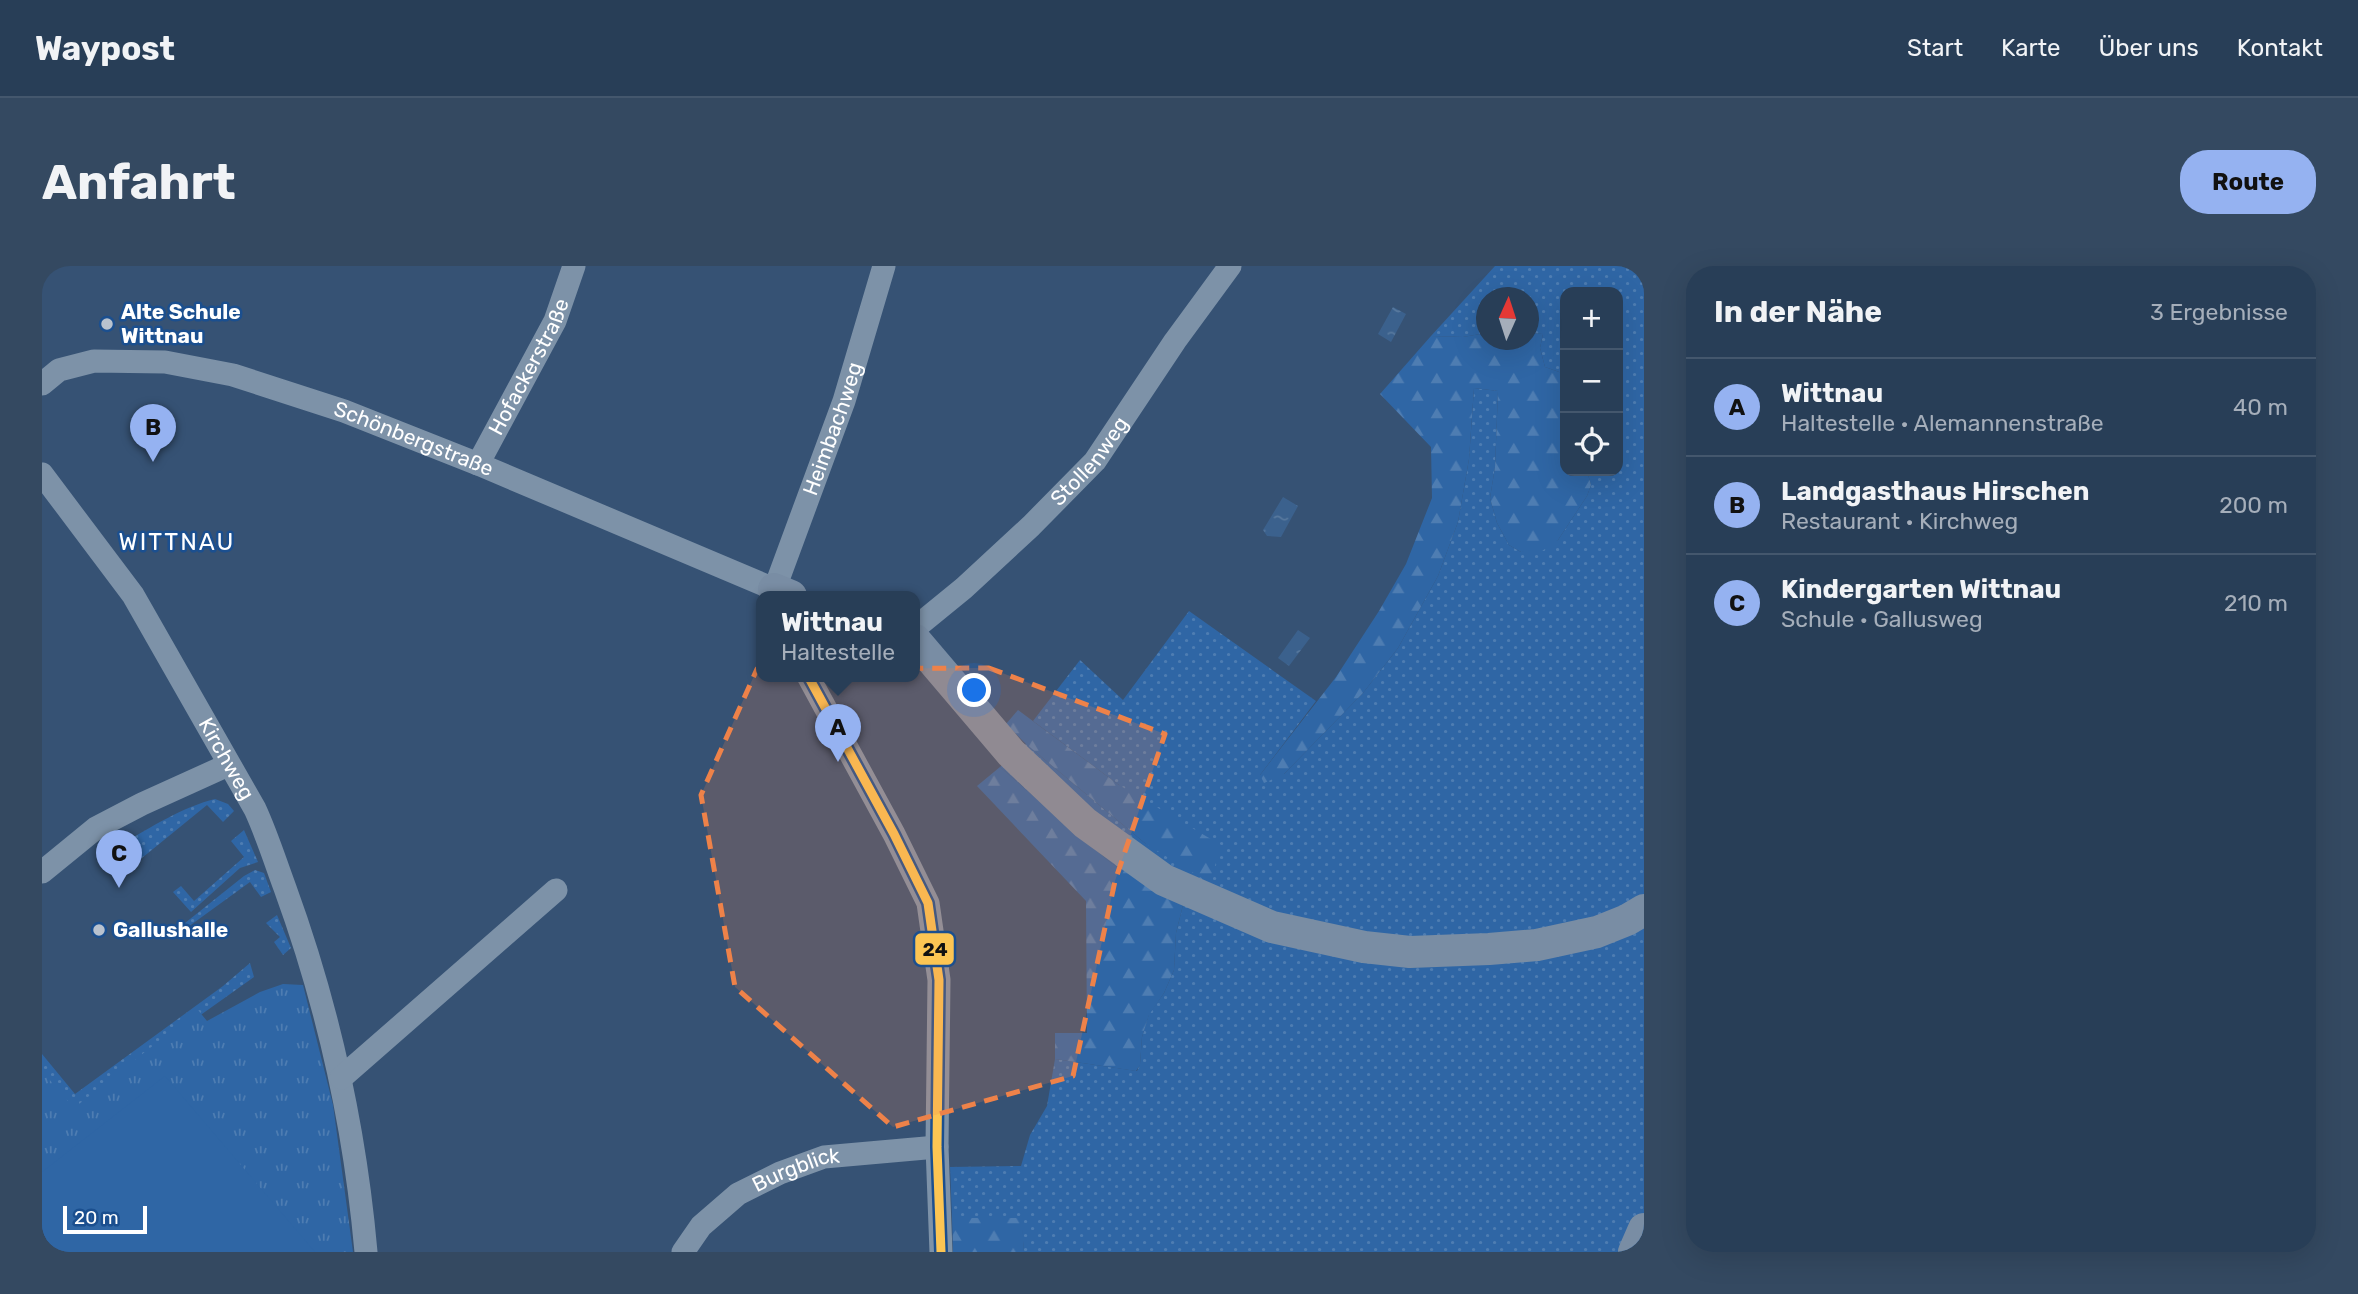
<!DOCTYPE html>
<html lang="de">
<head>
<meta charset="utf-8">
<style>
  body { margin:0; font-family:Rubik,sans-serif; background:#344961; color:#f1f3f6 }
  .controls { position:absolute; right:21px; top:21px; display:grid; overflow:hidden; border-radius:14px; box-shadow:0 7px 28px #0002 }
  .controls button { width:63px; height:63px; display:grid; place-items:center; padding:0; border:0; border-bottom:2px solid #44576d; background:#283e57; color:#f1f3f6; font:35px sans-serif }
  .compass { position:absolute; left:1434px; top:21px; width:63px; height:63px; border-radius:50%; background:#283e57; box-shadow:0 7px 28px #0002; rotate:3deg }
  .scale { position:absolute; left:21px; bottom:18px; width:84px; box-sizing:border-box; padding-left:7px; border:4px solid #fff; border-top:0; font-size:19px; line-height:24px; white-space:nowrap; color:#fff; -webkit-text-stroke:5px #1b4f8f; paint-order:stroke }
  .you { position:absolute; left:933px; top:425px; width:24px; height:24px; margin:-18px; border:5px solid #fff; border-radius:50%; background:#1a73e8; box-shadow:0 0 0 10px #1a73e833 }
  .badge { display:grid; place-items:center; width:46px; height:46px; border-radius:50%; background:#95b2f1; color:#111; font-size:23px; font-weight:700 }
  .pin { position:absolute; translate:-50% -58px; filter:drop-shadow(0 2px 4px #0008) }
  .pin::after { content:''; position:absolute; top:37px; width:24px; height:21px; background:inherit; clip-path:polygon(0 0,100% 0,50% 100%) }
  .popup { position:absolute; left:714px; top:325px; width:164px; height:91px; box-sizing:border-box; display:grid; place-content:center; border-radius:14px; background:#283e57; filter:drop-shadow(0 2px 5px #0005); font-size:23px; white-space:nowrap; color:#a5aeba }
  .popup b { font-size:26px; color:#f1f3f6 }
  .popup::after { content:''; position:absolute; left:50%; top:100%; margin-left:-14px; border:14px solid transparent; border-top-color:#283e57 }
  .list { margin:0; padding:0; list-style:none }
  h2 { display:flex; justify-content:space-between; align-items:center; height:91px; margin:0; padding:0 28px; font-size:30px }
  h2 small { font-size:23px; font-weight:400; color:#a5aeba }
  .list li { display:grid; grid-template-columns:46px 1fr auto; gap:21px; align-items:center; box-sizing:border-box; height:98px; padding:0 28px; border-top:2px solid #44576d }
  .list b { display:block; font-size:26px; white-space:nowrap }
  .list p { margin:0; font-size:23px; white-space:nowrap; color:#a5aeba }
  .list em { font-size:23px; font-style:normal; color:#a5aeba }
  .icon { flex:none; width:38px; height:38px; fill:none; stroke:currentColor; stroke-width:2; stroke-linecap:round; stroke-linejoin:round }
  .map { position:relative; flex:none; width:1602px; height:986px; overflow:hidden; border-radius:28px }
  header { display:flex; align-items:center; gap:42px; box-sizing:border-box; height:98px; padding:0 35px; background:#283e57; border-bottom:2px solid #44576d }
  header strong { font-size:33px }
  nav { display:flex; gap:38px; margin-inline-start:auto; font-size:24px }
  .intro { display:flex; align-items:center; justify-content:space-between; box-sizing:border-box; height:168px; padding:0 42px }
  h1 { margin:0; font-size:49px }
  .button { padding:18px 32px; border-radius:28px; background:#95b2f1; color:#111; font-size:24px; font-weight:700 }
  main { display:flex; gap:42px; padding:0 42px }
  aside { flex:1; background:#283e57; border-radius:28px; box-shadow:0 7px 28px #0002 }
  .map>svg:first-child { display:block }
  .grass { fill:url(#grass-dots) }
  .forest { fill:url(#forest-firs) }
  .park { fill:url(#park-tufts) }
  .pitch { fill:#2f66a5 }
  .water { fill:url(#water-ripples) }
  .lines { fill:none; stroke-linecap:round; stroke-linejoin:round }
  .street { stroke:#7d92a8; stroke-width:23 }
  .secondary { stroke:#798da4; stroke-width:32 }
  .bus-1-casing { stroke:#1b4f8f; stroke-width:14 }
  .bus-1 { stroke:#fcc553; stroke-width:9 }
  .marked { fill:#ee8249; fill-opacity:0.2; stroke:#ee8249; stroke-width:5; stroke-dasharray:14 9; stroke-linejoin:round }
  .poi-dot { fill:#b9c2ce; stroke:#1b4f8f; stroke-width:2.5 }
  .labels { text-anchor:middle; stroke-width:5; stroke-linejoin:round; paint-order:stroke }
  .poi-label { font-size:21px; font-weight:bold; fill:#fff; stroke:#1b4f8f; text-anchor:start }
  .street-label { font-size:21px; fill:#fff; stroke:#1b4f8f }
  .quarter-label { font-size:24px; letter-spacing:2px; fill:#fff; stroke:#1b4f8f }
  .line-badge { stroke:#1b4f8f; stroke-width:2.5 }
  .pale-badge-label { font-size:19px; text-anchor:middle; font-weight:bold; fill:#111 }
</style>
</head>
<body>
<header>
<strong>Waypost</strong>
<nav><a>Start</a><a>Karte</a><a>Über uns</a><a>Kontakt</a></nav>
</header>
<div class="intro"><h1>Anfahrt</h1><a class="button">Route</a></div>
<main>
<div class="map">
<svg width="1602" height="986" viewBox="0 0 1602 986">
  <defs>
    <pattern id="grass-dots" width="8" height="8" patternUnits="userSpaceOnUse" patternTransform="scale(1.75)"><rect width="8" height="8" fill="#2f66a5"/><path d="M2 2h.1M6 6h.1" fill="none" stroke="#4e7db2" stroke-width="1.8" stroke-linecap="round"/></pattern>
    <pattern id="forest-firs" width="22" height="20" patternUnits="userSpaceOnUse" patternTransform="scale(1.75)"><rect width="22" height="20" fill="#2f66a5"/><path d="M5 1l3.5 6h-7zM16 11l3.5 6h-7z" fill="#4e7db2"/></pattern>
    <pattern id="park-tufts" width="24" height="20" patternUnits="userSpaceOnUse" patternTransform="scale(1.75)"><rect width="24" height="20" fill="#2f66a5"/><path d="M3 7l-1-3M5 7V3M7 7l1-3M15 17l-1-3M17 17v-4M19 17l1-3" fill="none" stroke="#4e7db2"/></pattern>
    <pattern id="water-ripples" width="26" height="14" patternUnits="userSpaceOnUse" patternTransform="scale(1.75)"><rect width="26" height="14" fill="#3b618d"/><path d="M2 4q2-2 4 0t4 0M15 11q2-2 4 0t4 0" fill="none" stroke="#58799e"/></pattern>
  </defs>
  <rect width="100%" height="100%" fill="#365274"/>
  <!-- grass -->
  <path class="grass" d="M 1453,0 L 1602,0 L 1602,986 L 982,986 L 979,952 L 910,952 L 908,901 L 979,900 L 988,869 L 1005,840 L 1013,793 L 1095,805 L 1098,798 L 1100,771 L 1107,748 L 1122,727 L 1132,704 L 1134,667 L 1141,639 L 1069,597 L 958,501 L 984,478 L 1104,578 L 1077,519 L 991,455 L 1038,394 L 1081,434 L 1147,345 L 1274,435 L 1218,509 L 1242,508 L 1321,427 L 1356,382 L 1396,310 L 1416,256 L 1427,193 L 1432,122 L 1456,125 L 1453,201 L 1448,232 L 1455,257 L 1467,279 L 1479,286 L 1516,274 L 1545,230 L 1549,219 L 1545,205 L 1576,205 L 1576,26 L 1523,26 L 1523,108 L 1503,101 L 1498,82 L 1501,68 L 1487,67 L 1486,32 L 1444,32 L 1444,67 L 1421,71 L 1389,70 Z
    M 173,533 L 186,538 L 192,545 L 181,556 L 165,539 L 95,596 L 80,578 C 107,562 143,540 173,533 Z
    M 202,564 L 216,596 L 198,602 L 149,646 L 131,626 L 139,620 L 152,635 L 202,591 L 189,575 Z
    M 213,604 L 222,607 L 229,626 L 219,631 L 208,616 L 146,661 L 143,657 L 202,610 Z
    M 235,649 L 249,682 L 241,689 L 232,676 L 238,671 L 224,657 Z
    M 208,697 L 212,711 L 146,758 L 31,846 L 0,844 L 0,788 L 33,828 L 181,720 Z"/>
  <!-- forest -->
  <path class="forest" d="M 1444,67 L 1444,74 L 1486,74 L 1487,67 L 1501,68 L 1498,82 L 1503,101 L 1523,108 L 1523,205 L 1545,205 L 1549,219 L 1545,230 L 1516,274 L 1500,285 L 1479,286 L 1467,279 L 1455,257 L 1448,232 L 1453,201 L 1456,125 L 1432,122 L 1427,193 L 1416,256 L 1396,310 L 1356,382 L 1321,427 L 1242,508 L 1222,517 L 1218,509 L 1294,411 L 1337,345 L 1364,298 L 1390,232 L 1389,181 L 1338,128 L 1389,70 L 1421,71 Z
    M 976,444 L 1077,519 L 1179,579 L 1168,617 L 1104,578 L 984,478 L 964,458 Z
    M 958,501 L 1069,597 L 1141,639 L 1134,667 L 1132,704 L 1122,727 L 1107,749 L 1100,771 L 1098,799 L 1094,805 L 1013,793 L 1013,767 L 1045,767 L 1044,635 L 935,520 Z
    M 910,952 L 980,952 L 982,986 L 911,986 Z"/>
  <!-- park -->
  <path class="park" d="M 241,718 L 261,719 L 291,839 L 311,986 L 0,986 L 0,805 L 32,842 L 156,744 L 165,755 L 218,726 Z"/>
  <!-- pitch -->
  <path class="pitch" d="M 123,810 L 273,986 L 0,986 L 0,906 Z"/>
  <!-- water -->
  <path class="water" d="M 1351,41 L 1364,48 L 1349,76 L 1336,68 Z
    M 1241,231 L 1256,240 L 1239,271 L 1225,270 L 1221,264 Z
    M 1256,364 L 1268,372 L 1247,400 L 1236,392 Z"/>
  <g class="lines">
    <!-- street -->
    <g class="street">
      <path id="s1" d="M 0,118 L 17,104 L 52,95 L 123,96 L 191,109 L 302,145 L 436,198 L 732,323"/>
      <path id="s2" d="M 436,198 L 513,55 L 532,0"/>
      <path id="s3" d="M 0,208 L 91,329 L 213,543 C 225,569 233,595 243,622 C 286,740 313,862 324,986"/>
      <path id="s4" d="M 730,330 L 802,135 L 842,0"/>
      <path id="s5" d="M 873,362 L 922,322 L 989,260 L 1053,195 L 1133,75 L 1188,0"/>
      <path d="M 766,410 L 852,568 L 886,637 L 897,714 L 895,881 L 899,986"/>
      <path d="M 0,606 L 54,562 L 100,538 L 186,499"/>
      <path d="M 299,812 L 514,624"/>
      <path id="s6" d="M 641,986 L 659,960 L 696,928 L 738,907 L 782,891 L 895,881"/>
    </g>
    <!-- secondary -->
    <path class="secondary" d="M 732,323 L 749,330
      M 873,374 L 969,487 L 1043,557 L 1122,614 L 1230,661 L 1322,681 L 1368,686 L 1447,683 L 1495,679 L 1555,666 L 1585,654 L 1602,644
      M 1592,986 L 1602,963"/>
    <!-- bus-1 casing -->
    <g class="bus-1-casing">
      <path id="bus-1" d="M 766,410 L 852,568 L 886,637 L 897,714 L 895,881 L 899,986"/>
    </g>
    <!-- bus-1 -->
    <use href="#bus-1" class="bus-1"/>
  </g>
  <!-- marked area -->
  <path class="marked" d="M 947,402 L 1123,468 L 1073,615 L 1031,810 L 851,861 L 693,721 L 659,529 L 715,403 Z"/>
  <!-- markers -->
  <g class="poi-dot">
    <circle cx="65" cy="58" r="7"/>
    <circle cx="57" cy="664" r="7"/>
  </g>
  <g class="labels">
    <!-- poi labels -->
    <g class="poi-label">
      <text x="79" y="53">Alte Schule<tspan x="79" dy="24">Wittnau</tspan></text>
      <text x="71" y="671">Gallushalle</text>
    </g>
    <!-- street labels -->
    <g class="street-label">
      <text dy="7" stroke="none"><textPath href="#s2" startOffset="110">Hofackerstraße</textPath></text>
      <text dy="7" stroke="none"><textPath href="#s4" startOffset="178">Heimbachweg</textPath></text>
      <text dy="7" stroke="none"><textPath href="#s1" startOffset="390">Schönbergstraße</textPath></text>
      <text dy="7" stroke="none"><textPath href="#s5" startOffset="242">Stollenweg</textPath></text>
      <text dy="7" stroke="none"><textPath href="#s3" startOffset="340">Kirchweg</textPath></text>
      <text dy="7" stroke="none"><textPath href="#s6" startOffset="144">Burgblick</textPath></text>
    </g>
    <!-- quarter labels -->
    <g class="quarter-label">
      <text x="135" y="284">WITTNAU</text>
    </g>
  </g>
  <rect class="line-badge" x="872" y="666" width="41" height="34" rx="7" fill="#fcc553"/>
  <g class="pale-badge-label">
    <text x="893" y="690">24</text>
  </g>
</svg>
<div class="controls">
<button>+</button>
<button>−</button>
<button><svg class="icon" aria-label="locate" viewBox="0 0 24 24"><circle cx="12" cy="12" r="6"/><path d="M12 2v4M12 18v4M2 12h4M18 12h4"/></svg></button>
</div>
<svg class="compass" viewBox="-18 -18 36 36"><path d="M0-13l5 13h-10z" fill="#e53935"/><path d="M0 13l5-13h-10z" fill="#a5aeba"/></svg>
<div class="scale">20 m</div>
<div class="you"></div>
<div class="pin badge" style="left:796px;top:496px">A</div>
<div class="popup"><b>Wittnau</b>Haltestelle</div>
<div class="pin badge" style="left:111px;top:196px">B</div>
<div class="pin badge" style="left:77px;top:622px">C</div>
</div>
<aside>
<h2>In der Nähe<small>3 Ergebnisse</small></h2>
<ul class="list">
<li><span class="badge">A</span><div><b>Wittnau</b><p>Haltestelle · Alemannenstraße</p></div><em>40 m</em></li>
<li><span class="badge">B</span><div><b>Landgasthaus Hirschen</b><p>Restaurant · Kirchweg</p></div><em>200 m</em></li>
<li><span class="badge">C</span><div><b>Kindergarten Wittnau</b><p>Schule · Gallusweg</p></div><em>210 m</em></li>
</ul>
</aside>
</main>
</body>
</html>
